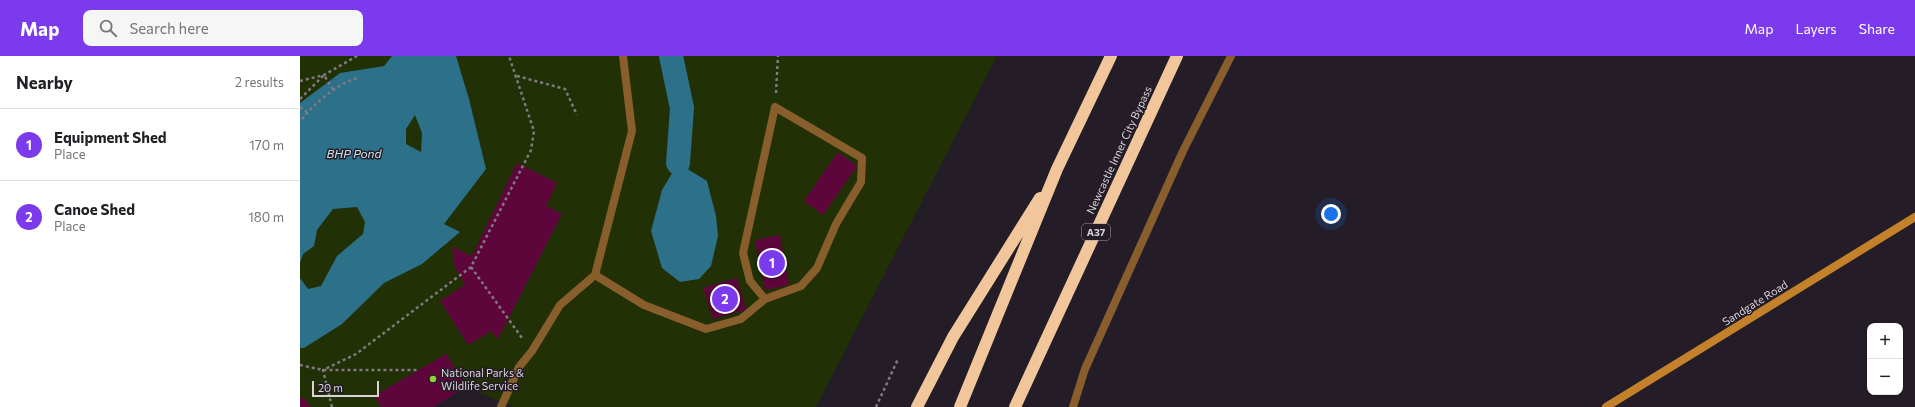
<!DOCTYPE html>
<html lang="en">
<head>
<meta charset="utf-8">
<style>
  body { margin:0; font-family:Commissioner,sans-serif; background:#f6f6f6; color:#202124 }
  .controls { position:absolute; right:12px; bottom:12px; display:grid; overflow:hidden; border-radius:8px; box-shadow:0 1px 3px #0004 }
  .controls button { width:36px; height:36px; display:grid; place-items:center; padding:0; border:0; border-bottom:1px solid #e0e0e0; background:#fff; color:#202124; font:20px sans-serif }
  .scale { position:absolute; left:12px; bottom:10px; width:67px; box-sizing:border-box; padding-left:4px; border:2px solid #d9d4da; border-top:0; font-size:11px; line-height:14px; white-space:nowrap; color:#d9d4da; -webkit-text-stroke:3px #241c26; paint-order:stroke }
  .you { position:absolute; left:1031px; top:158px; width:14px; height:14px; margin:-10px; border:3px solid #fff; border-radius:50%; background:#1a73e8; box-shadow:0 0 0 6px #1a73e833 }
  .badge { display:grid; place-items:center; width:26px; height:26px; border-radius:50%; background:#7c3aed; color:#fff; font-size:13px; font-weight:700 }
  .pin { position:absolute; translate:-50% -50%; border:2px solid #fff; box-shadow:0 1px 4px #0006 }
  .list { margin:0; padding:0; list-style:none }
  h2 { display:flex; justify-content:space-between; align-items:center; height:52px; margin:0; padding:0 16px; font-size:17px }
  h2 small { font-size:13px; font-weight:400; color:#757577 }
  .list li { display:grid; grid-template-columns:26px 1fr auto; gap:12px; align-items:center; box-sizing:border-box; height:72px; padding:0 16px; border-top:1px solid #e0e0e0 }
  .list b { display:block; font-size:15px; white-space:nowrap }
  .list p { margin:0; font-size:13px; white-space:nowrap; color:#757577 }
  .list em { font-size:13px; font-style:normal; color:#757577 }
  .icon { flex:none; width:22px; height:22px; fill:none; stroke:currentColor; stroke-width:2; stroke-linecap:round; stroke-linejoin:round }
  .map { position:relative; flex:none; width:1615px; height:351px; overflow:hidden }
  header { display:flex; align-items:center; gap:24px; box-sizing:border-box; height:56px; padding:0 20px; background:#7c3aed; color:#fff }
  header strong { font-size:19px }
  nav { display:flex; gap:22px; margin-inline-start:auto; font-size:14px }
  .search { width:280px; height:36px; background:#f6f6f6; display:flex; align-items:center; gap:10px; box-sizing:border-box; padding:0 14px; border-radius:8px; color:#757577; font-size:15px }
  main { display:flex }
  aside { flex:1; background:#fff }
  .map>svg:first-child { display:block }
  .green { fill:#213005 }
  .water { fill:#2d7089; fill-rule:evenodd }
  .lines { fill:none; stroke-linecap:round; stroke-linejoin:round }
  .canal { stroke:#2d7089; stroke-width:24 }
  .building { fill:#5e053c }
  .path { stroke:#807981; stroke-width:2.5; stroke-dasharray:3 3; stroke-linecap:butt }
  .service { stroke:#885e2d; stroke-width:8 }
  .secondary { stroke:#c4802a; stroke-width:8 }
  .motorway { stroke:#f0c69a; stroke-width:12 }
  .poi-dot { fill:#96cc39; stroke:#241c26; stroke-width:1.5 }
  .labels { text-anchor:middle; stroke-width:3; stroke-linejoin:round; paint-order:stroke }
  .shield { fill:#241c26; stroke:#a39da4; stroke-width:1 }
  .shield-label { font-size:10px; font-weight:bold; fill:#d9d4da }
  .street-label { font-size:11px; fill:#d9d4da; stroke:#241c26 }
  .poi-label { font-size:11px; fill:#d9d4da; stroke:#241c26; text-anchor:start }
  .water-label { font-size:12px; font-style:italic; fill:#cae4ef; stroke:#241c26 }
</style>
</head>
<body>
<header>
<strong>Map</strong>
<div class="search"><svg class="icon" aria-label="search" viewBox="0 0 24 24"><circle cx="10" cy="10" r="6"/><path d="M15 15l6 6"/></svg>Search here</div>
<nav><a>Map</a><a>Layers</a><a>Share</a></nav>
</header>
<main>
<aside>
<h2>Nearby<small>2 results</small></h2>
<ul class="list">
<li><span class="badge">1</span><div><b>Equipment Shed</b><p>Place</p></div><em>170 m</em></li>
<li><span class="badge">2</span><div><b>Canoe Shed</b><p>Place</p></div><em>180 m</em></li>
</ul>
</aside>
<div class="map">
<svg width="1615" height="351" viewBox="0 0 1615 351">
  <rect width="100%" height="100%" fill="#241c26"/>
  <!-- green -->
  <path class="green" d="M 0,0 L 697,0 L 516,351 L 213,351 L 166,331 L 133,351 L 0,351 Z"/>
  <!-- water -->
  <path class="water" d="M 92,0 L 156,0 L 169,43 L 186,113 L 144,168 L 160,176 L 122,208 L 84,227 L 42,268 L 4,292 L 0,292 L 0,222 L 8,233 L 21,230 L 37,200 L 63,178 L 65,166 L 57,151 L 33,153 L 17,174 L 14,190 L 3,198 L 0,207 L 0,47 L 40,17 L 84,10 ZM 115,59 L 122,77 L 121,96 L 106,88 L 106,73 Z
    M 378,107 L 407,125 L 416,160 L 418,180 L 411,210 L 399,223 L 380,226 L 362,212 L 351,175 L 362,134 Z"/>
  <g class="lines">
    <!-- canal -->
    <path class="canal" d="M 371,0 L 382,52 L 378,107"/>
  </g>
  <!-- building -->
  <path class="building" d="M 538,96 L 557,110 L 523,159 L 504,145 Z
    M 217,107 L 257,127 L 246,150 L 262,158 L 198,283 L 191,275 L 168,289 L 140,245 L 165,229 L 155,212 L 152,191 L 172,200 Z
    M 480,179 L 489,229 L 465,234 L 455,184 Z
    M 437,222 L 446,254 L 413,263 L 403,232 Z
    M 146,298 L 166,331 L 133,351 L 81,351 L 74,340 Z
    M 3,341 L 11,351 L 0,351 L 0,343 Z"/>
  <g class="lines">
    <!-- path -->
    <path class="path" d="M 217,20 L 265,33 L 277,59
      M 0,25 L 24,19 L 57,0
      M 476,37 L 478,0
      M 0,43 L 24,19 L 34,35
      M 0,51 L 7,56
      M 2,63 C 13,48 40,26 58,22
      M 171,211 L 222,282
      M 0,309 L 23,314 L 118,314
      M 32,351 L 23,314 L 56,298 L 171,211 L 231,94 L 234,75 L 209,0
      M 576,351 L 598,303"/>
    <!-- service -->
    <path class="service" d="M 295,219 L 344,249 L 406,273 L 441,263 L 465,243 L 501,230 L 517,212 L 536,168 L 561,126 L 562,102 L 475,51 L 443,197 L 450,225 L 465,243
      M 201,351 L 219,311 L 232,295 L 260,249 L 295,219 L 332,75 L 323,0
      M 773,351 L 785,313 L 883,95 L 931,0"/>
    <!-- secondary -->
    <path class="secondary" d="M 1306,351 L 1615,161"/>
    <!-- motorway -->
    <path class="motorway" d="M 617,351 L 653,281 L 740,142
      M 660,351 L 757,113 L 811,0
      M 715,351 L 877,0"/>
  </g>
  <!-- markers -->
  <circle class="poi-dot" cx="133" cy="323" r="4"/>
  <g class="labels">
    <!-- shield labels -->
    <rect class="shield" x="782" y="168" width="28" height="16" rx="3"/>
    <g class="shield-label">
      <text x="796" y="180">A37</text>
    </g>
    <!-- street labels -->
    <g class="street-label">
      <text transform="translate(819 94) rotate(-65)" y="4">Newcastle Inner City Bypass</text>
      <text transform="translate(1455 247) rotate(-32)" y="4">Sandgate Road</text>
    </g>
    <!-- poi labels -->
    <g class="poi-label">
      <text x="141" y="321">National Parks &amp;<tspan x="141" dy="13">Wildlife Service</tspan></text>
    </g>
    <!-- water labels -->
    <g class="water-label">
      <text x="54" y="102">BHP Pond</text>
    </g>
  </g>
</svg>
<div class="controls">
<button>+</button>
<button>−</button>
</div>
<div class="scale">20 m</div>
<div class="you"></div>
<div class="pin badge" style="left:472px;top:207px">1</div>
<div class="pin badge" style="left:425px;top:243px">2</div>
</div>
</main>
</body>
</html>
